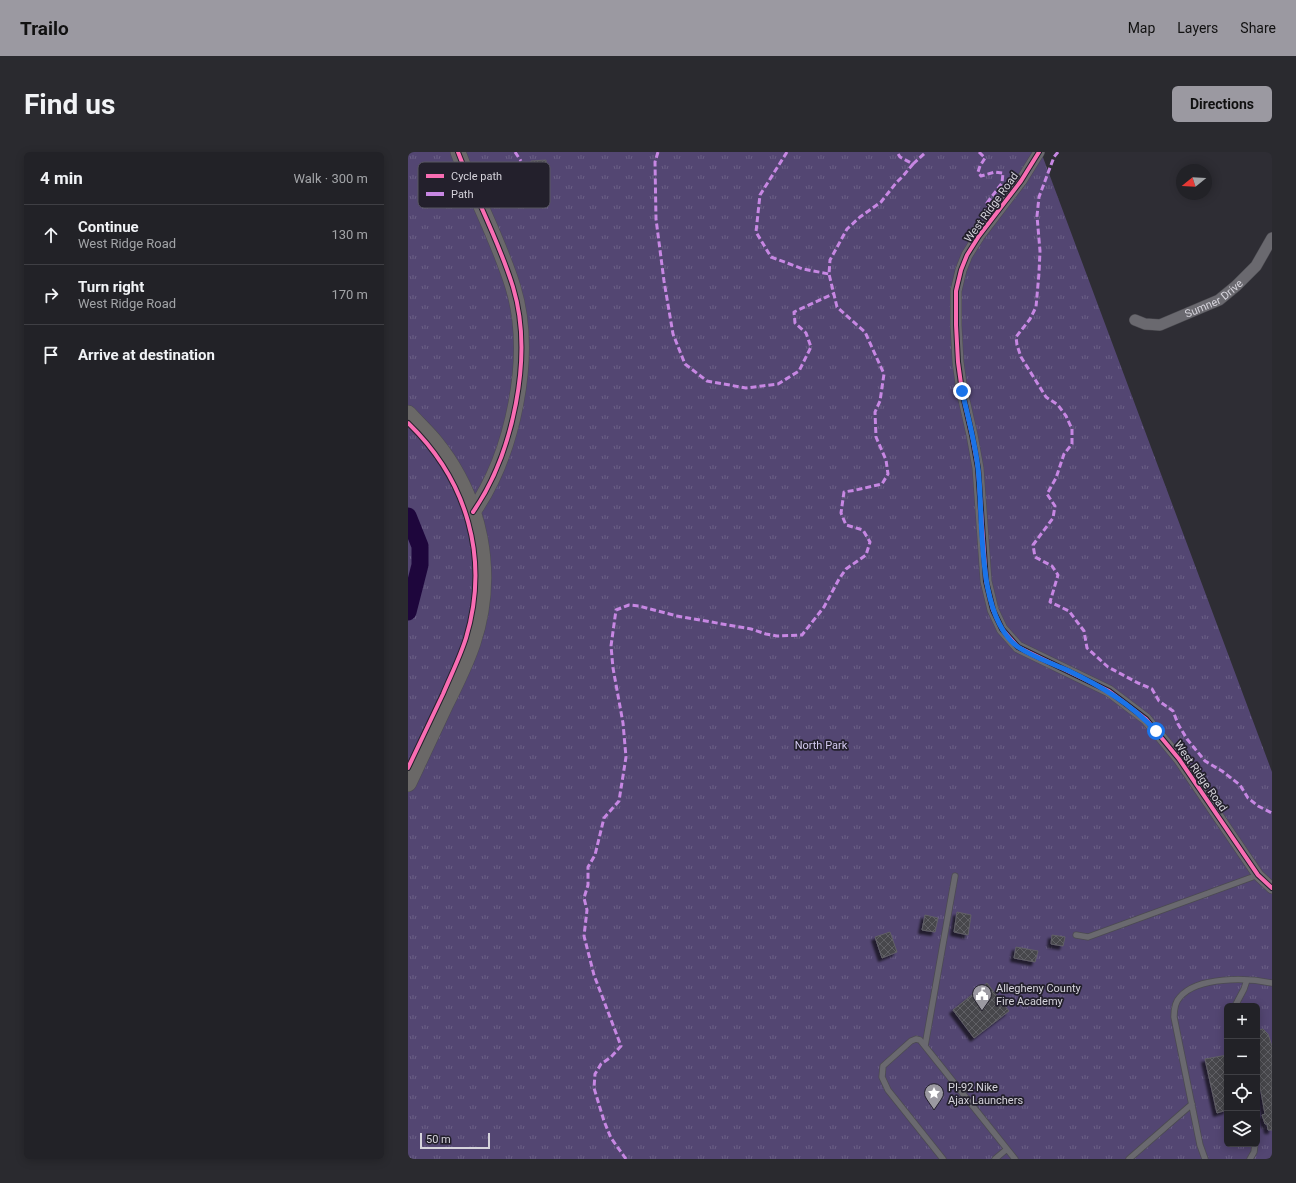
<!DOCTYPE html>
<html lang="en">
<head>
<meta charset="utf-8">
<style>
  body { margin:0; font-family:Roboto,sans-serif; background:#2a2a2f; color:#f1f3f6 }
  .controls { position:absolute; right:12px; bottom:12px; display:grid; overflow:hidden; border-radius:6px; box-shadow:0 2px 10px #0003 }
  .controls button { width:36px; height:36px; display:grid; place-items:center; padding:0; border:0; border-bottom:1px solid #3f3f44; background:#222227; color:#f1f3f6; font:20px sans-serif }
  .compass { position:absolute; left:768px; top:12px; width:36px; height:36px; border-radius:50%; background:#222227; box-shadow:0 2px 10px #0003; rotate:252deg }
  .scale { position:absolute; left:12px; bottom:10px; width:70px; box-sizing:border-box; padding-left:4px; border:2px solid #d5d3db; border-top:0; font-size:11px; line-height:14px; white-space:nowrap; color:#d5d3db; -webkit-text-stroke:3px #23202c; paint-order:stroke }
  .stop { position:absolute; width:12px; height:12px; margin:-9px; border:3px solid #1a73e8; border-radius:50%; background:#fff }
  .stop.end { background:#1a73e8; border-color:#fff; box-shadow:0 1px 4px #0008 }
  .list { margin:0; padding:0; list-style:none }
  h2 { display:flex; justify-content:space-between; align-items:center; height:52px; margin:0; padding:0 16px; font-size:17px }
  h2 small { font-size:13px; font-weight:400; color:#a2a4a7 }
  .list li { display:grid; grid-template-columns:26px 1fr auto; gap:12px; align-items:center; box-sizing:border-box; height:60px; padding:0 16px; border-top:1px solid #3f3f44 }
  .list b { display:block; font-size:15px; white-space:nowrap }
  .list p { margin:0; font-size:13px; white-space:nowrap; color:#a2a4a7 }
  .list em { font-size:13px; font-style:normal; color:#a2a4a7 }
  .icon { flex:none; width:22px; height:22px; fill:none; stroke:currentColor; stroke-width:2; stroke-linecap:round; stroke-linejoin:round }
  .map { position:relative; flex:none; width:864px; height:1007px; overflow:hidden; border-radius:6px }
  header { display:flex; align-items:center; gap:24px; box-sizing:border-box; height:56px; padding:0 20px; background:#9b99a1; color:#111 }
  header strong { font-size:19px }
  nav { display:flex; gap:22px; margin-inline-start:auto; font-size:14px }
  .intro { display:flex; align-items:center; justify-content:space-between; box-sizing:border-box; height:96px; padding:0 24px }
  h1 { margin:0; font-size:28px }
  .button { padding:10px 18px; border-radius:6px; background:#9b99a1; color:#111; font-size:14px; font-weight:700 }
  main { display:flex; gap:24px; padding:0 24px }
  aside { flex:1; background:#222227; border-radius:6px; box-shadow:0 2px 10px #0003 }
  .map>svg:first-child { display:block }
  .park { fill:url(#park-tufts); fill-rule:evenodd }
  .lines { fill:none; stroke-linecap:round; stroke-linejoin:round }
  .river { stroke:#1e063c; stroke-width:17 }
  .building { fill:url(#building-cross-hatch); stroke:#616066; filter:url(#shadow) }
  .lane-casing { stroke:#4c4b51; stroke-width:7 }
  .street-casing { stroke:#4c4b51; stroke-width:12 }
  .secondary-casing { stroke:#4c4b51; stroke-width:16 }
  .primary-casing { stroke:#4c4b51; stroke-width:18 }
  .lane { stroke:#6a696f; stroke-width:5.5 }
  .street { stroke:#6a696f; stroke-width:11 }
  .secondary { stroke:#6a686b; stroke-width:15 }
  .primary { stroke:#6a6867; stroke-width:17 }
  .quiet { stroke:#c787e3; stroke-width:3; stroke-dasharray:6 3; stroke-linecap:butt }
  .cycleway-casing { stroke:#23202c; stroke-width:6 }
  .cycleway { stroke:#f96db3; stroke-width:4 }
  .route { stroke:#1a73e8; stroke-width:5 }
  .labels { text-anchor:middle; stroke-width:3.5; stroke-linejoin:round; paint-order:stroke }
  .street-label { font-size:11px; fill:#d5d3db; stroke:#23202c }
  .park-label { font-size:11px; fill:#d4caf0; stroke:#23202c }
  .poi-label { font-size:11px; fill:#d5d3db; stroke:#23202c; text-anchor:start }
  .key { fill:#23202c; stroke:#585661; stroke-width:1 }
  .key-label { font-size:11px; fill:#d5d3db }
</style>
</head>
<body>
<header>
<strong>Trailo</strong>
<nav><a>Map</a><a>Layers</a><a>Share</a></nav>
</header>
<div class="intro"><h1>Find us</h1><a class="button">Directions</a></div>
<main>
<aside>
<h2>4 min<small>Walk · 300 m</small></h2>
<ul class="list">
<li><svg class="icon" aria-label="ahead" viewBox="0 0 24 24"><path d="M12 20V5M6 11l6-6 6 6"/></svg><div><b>Continue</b><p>West Ridge Road</p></div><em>130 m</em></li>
<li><svg class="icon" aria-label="right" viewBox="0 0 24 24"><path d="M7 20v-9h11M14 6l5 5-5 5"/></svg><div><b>Turn right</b><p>West Ridge Road</p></div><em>170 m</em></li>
<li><svg class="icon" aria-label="arrive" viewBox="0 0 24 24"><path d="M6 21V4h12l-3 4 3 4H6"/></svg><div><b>Arrive at destination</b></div></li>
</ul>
</aside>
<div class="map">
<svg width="864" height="1007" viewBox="0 0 864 1007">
  <defs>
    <pattern id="park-tufts" width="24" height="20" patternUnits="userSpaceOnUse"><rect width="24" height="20" fill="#534672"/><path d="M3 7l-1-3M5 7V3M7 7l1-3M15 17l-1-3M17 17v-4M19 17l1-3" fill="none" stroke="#6b6086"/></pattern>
    <pattern id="building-cross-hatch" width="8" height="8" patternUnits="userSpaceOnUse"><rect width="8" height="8" fill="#47464c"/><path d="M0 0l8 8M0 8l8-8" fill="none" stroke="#616065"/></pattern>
    <filter id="shadow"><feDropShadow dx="-3.5" dy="3.5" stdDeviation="1" flood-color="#0009"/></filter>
  </defs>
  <rect width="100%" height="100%" fill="#2e2d34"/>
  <!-- park -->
  <path class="park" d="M 0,0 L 633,0 L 864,620 L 864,1007 L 0,1007 ZM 819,854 L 849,854 L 849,992 L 819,992 Z"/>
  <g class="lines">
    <!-- river -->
    <path class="river" d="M 0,364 L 12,394 L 12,413 L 0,460"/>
  </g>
  <!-- building -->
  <path class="building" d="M 138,8 L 140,32 L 125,33 L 123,9 Z
    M 549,760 L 563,763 L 560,783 L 546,780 Z
    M 517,763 L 530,766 L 527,780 L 514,778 Z
    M 482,780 L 489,800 L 474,806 L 467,785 Z
    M 644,783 L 657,785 L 655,794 L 643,792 Z
    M 608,795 L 630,799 L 627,810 L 606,806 Z
    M 579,831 L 601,859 L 566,886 L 545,858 Z
    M 855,877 L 860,882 L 864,894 L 864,978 L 860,978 L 859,972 L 857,972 L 854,963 L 857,962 L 851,929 L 849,929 L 849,878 Z
    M 819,903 L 819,958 L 809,961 L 797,907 Z"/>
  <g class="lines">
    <!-- lane casing -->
    <g class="lane-casing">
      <path id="lane" d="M 668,783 L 680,785 L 850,723
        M 827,854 L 836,837 L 839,828
        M 517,894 L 547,724
        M 535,1007 L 480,938 L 474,925 L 475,914 L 503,889 L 508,887 L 512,888 L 607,1007
        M 587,1007 L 599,997
        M 721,1007 L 784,952
        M 797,1007 L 792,993 L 766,865 C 766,858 767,850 772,845 C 790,824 839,826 864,831
        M 842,1007 L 846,1000 L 847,992"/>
    </g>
    <!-- street casing -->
    <g class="street-casing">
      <g id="street">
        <path d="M 631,0 L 613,29 L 571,84 L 559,103 L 553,118 L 548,139 L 548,173 L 550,210 L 554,239 L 564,283 L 570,316 L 578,429 L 585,458 L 594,477 L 610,495 L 701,539 L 738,567 L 771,607 L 850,723 L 864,736"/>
        <path id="s1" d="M 727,168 L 737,172 L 752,173 L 811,148 L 828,134 L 848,114 L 864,86"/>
      </g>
    </g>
    <!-- secondary casing -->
    <g class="secondary-casing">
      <path id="secondary" d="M 50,0 C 67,45 91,89 105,135 C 126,204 105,302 65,360"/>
    </g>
    <!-- primary casing -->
    <g class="primary-casing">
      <path id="primary" d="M 0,262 C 9,272 19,281 27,291 C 72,347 87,422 64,491 C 57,512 47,532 37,552 C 25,578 12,605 0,631"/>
    </g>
    <!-- lane -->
    <use href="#lane" class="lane"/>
    <!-- street -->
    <use href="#street" class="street"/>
    <!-- secondary -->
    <use href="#secondary" class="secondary"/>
    <!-- primary -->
    <use href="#primary" class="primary"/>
    <!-- quiet -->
    <path class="quiet" d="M 107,0 L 113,9
      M 250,0 L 247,10 L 248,67 L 256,129 L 265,182 L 277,212 L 299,229 L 338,236 L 370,232 L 391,219 L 403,195 L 398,181 L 387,171 L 386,160 L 427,141
      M 379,0 L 352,43 L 348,80 L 363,105 L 395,117 L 421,122
      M 571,0 L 577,6 L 572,14 L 570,20 L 573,24 L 587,20 L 595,21 L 594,31 L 579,51 L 581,60 L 587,64
      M 650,0 L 646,5 L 631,45 L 629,64 L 632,99 L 631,121 L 628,155 L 622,167 L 608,185 L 609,193 L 613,205 L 638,245 L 650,253 L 658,264 L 664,277 L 664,292 L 656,302 L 648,326 L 639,342 L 647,354 L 645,366 L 625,393 L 627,405 L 644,414 L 650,423 L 642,450 L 661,459 L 676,479 L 679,496 L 700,515 L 730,531 L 744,537 L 751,549 L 765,559 L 770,572 L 779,587 L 797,609 L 814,619 L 832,633 L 840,646 L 850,654 L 864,661
      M 505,12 L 518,0
      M 218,1007 L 203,986 L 196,969 L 186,936 L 187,922 L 193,912 L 203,905 L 213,894 L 186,823 L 176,784 L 179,758 L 176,746 L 180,733 L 180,715 L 187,703 L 196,666 L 211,649 L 218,605 L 215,571 L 205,516 L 203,494 L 208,458 L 221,453 L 231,454 L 269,464 L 343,477 L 358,482 L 369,484 L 394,483 L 416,455 L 431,427 L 438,417 L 458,403 L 462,390 L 455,378 L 438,373 L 433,361 L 436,340 L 448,338 L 474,332 L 480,322 L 478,308 L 468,285 L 467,260 L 472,249 L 476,222 L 457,180 L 429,155 L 421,122 L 422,108 L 439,77 L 452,65 L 473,50 L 488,31 L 495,24 L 505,12 L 492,5 L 489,0"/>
    <!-- cycleway casing -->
    <g class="cycleway-casing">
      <path id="cycleway" d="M 50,0 C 67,45 91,89 105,135 C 126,204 105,302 65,360
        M 631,0 L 613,29 L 571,84 L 559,103 L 553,118 L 548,139 L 548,173 L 550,210 L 554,239 L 564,283 L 570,316 L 578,429 L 585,458 L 594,477 L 610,495 L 701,539 L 738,567 L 771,607 L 850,723 L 864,736
        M 0,271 C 59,328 82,406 58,486 C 52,505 43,523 35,542 C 23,567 12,591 0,616"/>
    </g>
    <!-- cycleway -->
    <use href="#cycleway" class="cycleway"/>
  </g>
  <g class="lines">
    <!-- route -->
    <path class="route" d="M 554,239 C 560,265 567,290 570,316 C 576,366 567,463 610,495 C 625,505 643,511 659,518 C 693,534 723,552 748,579"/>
  </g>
  <!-- icons -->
  <defs>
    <g id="civic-pin" transform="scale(1)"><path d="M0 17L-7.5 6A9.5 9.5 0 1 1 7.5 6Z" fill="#9b99a1" stroke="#23202c"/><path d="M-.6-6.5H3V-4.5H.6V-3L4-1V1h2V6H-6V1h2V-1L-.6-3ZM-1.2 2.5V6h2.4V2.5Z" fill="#fff"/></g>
    <g id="sight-pin" transform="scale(1)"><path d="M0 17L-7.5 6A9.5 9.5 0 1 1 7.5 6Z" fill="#9b99a1" stroke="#23202c"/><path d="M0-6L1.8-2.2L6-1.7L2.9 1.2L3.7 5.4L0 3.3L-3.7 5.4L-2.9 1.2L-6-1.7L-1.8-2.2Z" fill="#fff"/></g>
  </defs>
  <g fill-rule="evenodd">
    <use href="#civic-pin" x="574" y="842"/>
    <use href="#sight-pin" x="526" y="941"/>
  </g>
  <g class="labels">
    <!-- street labels -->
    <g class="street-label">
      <text transform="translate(583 55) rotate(-54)" y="4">West Ridge Road</text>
      <text dy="4" stroke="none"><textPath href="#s1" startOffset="86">Sumner Drive</textPath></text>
      <text transform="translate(793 624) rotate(55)" y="4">West Ridge Road</text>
    </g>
    <!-- park labels -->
    <g class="park-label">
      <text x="413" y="597">North Park</text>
    </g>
    <!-- poi labels -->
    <g class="poi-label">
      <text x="588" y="840">Allegheny County<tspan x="588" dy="13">Fire Academy</tspan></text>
      <text x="540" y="939">PI-92 Nike<tspan x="540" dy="13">Ajax Launchers</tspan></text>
    </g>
  </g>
  <!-- legend -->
  <rect x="10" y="10" width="132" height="46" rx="6" class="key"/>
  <rect x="18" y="22" width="18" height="4" fill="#f96db3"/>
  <rect x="18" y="40" width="18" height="4" fill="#c787e3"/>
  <g class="key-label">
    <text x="43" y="28">Cycle path</text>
    <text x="43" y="46">Path</text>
  </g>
</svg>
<div class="controls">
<button>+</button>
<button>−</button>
<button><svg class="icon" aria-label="locate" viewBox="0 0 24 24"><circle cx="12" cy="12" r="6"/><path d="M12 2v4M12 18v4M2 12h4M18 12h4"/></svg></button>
<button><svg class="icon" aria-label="layers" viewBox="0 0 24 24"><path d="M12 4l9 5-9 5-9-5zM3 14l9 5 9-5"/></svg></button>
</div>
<svg class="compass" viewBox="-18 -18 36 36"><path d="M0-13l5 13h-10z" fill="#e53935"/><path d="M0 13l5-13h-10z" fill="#a2a4a7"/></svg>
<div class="scale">50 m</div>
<div class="stop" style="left:748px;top:579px"></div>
<div class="stop end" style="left:554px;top:239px"></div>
</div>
</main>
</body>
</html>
